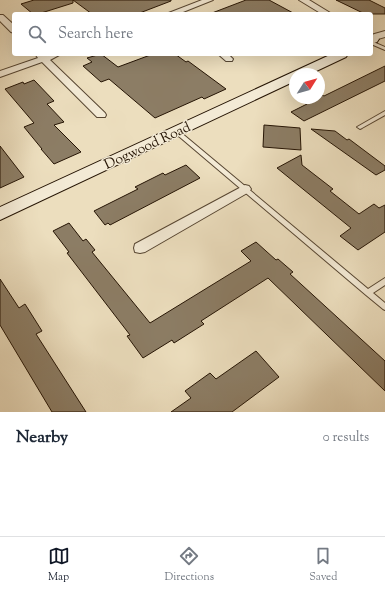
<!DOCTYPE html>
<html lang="en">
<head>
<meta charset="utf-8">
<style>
  body { margin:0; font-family:"Sorts Mill Goudy",serif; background:#f2f2f3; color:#1f2937 }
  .compass { position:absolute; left:289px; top:68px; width:36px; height:36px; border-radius:50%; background:#fff; box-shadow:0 4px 16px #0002; rotate:53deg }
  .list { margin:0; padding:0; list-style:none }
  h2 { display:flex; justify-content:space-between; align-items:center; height:52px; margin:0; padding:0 16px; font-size:17px }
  h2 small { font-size:13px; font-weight:400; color:#747a83 }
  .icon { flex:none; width:22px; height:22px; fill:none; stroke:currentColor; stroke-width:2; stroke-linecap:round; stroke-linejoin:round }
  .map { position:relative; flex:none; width:385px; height:412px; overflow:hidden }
  .search { position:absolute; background:#fff; box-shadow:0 4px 16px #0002; left:12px; right:12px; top:12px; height:44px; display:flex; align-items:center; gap:10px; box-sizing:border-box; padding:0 14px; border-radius:4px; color:#747a83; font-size:15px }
  .sheet { height:124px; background:#fff }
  nav { display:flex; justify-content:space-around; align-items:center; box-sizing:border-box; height:56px; border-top:1px solid #e0e1e3; background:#fff; font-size:11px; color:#747a83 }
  nav a { display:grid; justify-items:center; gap:2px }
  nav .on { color:#111827 }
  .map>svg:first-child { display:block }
  .building { fill:#8c7d65; stroke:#251404 }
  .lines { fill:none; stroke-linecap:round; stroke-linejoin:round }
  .lane-casing { stroke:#574632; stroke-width:2 }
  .street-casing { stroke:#574632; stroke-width:2 }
  .secondary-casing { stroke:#251404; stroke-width:2 }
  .lane { fill:#f3ead5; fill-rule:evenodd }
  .street { fill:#f3ead5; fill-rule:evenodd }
  .secondary { fill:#f3ead5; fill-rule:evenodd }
  .labels { text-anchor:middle; stroke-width:3; stroke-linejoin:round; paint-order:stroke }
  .street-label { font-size:14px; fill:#251404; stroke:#f3ead5 }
</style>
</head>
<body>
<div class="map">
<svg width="385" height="412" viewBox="0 0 385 412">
  <rect width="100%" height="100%" fill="#ecdebe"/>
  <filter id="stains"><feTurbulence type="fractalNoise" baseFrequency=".005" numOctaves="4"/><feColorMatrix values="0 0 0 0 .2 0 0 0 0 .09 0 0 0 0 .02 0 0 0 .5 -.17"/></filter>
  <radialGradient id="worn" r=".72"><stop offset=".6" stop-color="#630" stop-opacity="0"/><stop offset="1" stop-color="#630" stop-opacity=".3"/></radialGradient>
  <!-- building -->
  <path class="building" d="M 34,0 L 73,0 L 73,3 L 38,14 L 33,14 L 21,4 Z
    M 73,0 L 171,0 L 171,1 L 137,14 L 92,14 Z
    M 246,0 L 269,0 L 295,14 L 212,14 L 212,13 Z
    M 336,0 L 369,0 L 385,8 L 385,14 L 365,14 Z
    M 101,54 L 118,67 L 153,54 L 175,54 L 186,62 L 188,61 L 226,89 L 204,99 L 202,97 L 155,118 L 109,79 L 101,82 L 83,66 L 92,62 L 87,58 Z
    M 385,66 L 385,81 L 304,121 L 291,112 L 307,104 L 305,103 L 319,98 L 322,95 L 324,96 Z
    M 34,80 L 54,101 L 47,104 L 64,122 L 54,125 L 81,152 L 54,164 L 41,149 L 42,149 L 24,127 L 34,123 L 5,89 L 23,82 L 24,84 Z
    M 264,125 L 300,128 L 301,150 L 263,147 Z
    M 311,129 L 335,131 L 347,140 L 349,139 L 385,166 L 385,170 L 376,175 Z
    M 0,146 L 24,177 L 0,188 Z
    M 301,155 L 302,165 L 333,189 L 330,191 L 359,214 L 374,204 L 379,208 L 385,205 L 385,232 L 358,250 L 340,236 L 351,228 L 277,168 Z
    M 186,165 L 200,178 L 110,225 L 108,223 L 105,225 L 94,211 L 138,189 L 135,187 L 163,173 L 165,175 Z
    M 69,223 L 83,241 L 86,239 L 95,250 L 92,252 L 150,323 L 251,261 L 241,251 L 256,242 L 276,260 L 278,259 L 293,272 L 290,274 L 385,361 L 385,391 L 268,278 L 201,321 L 204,324 L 174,343 L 172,340 L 143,358 L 127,336 L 130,335 L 67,253 L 69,252 L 53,231 Z
    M 0,279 L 19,308 L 25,304 L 42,331 L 36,334 L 86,412 L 52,412 L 0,325 Z
    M 256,351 L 279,377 L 232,412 L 171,412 L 191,398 L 185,391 L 210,373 L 216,379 Z"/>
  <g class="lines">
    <!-- lane casing -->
    <g class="lane-casing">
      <path id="lane" d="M 371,41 L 385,47 L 385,50 L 371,44 Z
        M 385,111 L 385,115 L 362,128 L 360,129 L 357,127 Z
        M 177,130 L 179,131 L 368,289 L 385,278 L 385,285 L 373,293 L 385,303 L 385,310 L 383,309 L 366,295 L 175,133 L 174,132 Z"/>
    </g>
    <!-- street casing -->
    <g class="street-casing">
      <path id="street" d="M 202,0 L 213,0 L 178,14 L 166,14 Z
        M 299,0 L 309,0 L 332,14 L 322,14 Z
        M 0,15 L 3,15 L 14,25 L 14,33 L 11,32 L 0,21 Z
        M 385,31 L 385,37 L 371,41 L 371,35 Z
        M 35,54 L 61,54 L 50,60 L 105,113 L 106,115 L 105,117 L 97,117 L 42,62 L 0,77 L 0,71 L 38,58 Z
        M 218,54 L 228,54 L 233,59 L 232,61 L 226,61 Z
        M 245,185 L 249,186 L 251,189 L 249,192 L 145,252 L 140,253 L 135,252 L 134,248 L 135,244 Z"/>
    </g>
    <!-- secondary casing -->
    <g class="secondary-casing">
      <path id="secondary" d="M 373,35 L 377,36 L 379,39 L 377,42 L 371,44 L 371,36 Z
        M 332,54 L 348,54 L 346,57 L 310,74 L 295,74 L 295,81 L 0,220 L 0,207 Z"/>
    </g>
    <!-- lane -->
    <use href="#lane" class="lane"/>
    <!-- street -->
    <use href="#street" class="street"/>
    <!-- secondary -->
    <use href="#secondary" class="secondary"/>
  </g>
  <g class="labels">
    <!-- street labels -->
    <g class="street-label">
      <text transform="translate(147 145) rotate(-25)" y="5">Dogwood Road</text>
    </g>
  </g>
  <rect width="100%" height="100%" filter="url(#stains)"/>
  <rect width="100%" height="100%" fill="url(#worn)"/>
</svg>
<svg class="compass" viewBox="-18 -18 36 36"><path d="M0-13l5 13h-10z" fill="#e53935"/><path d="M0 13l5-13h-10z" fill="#747a83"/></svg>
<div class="search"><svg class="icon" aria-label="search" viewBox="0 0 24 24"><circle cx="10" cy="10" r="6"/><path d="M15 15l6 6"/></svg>Search here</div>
</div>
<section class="sheet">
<h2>Nearby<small>0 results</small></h2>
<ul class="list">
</ul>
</section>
<nav>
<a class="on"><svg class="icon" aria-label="map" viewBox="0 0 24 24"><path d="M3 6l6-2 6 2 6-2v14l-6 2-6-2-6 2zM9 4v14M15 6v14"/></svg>Map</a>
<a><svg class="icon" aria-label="directions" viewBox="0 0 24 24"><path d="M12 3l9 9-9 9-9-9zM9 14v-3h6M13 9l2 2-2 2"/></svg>Directions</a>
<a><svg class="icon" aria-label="saved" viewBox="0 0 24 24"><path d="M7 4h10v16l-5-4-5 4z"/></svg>Saved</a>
</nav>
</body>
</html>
